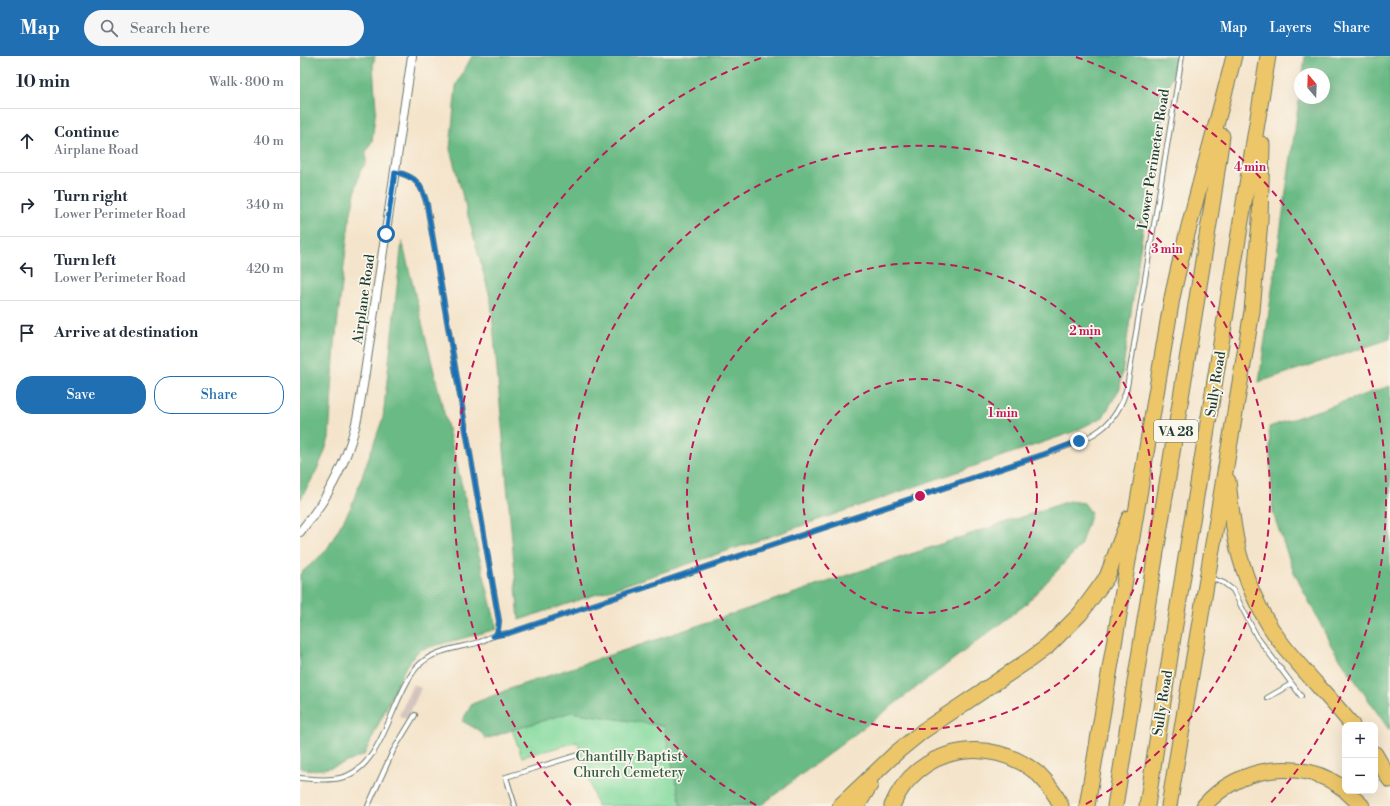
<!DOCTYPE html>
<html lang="en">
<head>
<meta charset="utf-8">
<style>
  body { margin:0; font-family:"Libre Bodoni",serif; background:#f6f6f7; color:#1f2937 }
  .controls { position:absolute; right:12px; bottom:12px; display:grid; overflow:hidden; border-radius:8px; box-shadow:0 4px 16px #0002 }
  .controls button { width:36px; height:36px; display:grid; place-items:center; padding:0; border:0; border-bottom:1px solid #e0e1e3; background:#fff; color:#1f2937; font:20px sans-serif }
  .compass { position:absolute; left:994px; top:12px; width:36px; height:36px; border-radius:50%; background:#fff; box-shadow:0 4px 16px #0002; rotate:341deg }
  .stop { position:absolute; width:12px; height:12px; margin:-9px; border:3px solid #1f6fb2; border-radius:50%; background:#fff }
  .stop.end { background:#1f6fb2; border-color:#fff; box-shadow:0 1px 4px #0008 }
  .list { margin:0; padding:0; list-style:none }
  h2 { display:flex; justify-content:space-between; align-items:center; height:52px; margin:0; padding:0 16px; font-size:17px }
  h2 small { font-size:13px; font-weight:400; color:#747a83 }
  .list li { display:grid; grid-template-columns:26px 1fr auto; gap:12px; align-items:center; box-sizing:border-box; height:64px; padding:0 16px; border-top:1px solid #e0e1e3 }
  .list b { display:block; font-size:15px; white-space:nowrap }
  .list p { margin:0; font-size:13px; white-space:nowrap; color:#747a83 }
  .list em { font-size:13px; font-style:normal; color:#747a83 }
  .actions { display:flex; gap:8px; padding:12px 16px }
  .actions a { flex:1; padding:9px 0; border:1px solid #1f6fb2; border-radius:16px; text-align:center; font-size:14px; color:#1f6fb2 }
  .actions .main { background:#1f6fb2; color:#fff }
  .icon { flex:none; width:22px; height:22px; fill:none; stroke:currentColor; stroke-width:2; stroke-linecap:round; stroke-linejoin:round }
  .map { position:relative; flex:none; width:1090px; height:750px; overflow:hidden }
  header { display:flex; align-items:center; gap:24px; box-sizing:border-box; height:56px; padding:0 20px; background:#1f6fb2; color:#fff }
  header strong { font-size:19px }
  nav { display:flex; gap:22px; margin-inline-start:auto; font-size:14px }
  .search { width:280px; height:36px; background:#f6f6f7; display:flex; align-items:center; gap:10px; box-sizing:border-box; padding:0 14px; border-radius:22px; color:#747a83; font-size:15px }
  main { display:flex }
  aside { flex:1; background:#fff }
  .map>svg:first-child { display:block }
  .industrial { fill:#cfc0ba }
  .green { fill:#84da9e; stroke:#528c69 }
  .forest { fill:#6bba85; stroke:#457c5c }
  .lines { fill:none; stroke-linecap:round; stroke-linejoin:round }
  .service-casing { stroke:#6a7769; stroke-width:6 }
  .minor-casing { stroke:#6a7769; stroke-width:10 }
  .motorway-casing { stroke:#6a7769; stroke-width:17 }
  .service { stroke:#fff; stroke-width:4 }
  .minor { stroke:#fff; stroke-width:8 }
  .motorway { stroke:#ecc669; stroke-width:15 }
  .route { stroke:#1f6fb2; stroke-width:5 }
  .ring { fill:none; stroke:#c2185b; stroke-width:2; stroke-dasharray:7 5 }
  .labels { text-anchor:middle; stroke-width:3.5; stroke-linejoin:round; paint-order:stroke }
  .shield { fill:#fbf7ec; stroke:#61756b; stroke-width:1 }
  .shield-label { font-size:13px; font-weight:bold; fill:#1f3d34 }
  .street-label { font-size:14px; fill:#1f3d34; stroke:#fbf7ec }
  .park-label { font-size:14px; fill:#335c49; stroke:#fbf7ec }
  .centre { fill:#c2185b; stroke:#fbf7ec; stroke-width:2 }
  .ring-label { font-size:12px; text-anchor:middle; font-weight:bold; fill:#c2185b; stroke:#fbf7ec; stroke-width:3.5; stroke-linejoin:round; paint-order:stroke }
</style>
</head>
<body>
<header>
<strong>Map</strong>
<div class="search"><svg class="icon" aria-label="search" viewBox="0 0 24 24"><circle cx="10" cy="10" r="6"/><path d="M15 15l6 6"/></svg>Search here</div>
<nav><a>Map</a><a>Layers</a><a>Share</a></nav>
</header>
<main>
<aside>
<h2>10 min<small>Walk · 800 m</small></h2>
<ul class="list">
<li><svg class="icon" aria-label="ahead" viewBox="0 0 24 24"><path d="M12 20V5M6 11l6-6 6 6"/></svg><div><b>Continue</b><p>Airplane Road</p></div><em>40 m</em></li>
<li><svg class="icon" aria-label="right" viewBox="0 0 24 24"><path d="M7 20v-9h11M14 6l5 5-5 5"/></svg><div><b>Turn right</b><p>Lower Perimeter Road</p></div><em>340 m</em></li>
<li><svg class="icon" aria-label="left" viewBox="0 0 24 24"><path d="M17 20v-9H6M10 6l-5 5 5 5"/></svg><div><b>Turn left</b><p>Lower Perimeter Road</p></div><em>420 m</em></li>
<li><svg class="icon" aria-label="arrive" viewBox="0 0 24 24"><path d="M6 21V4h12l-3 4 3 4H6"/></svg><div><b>Arrive at destination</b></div></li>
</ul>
<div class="actions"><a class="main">Save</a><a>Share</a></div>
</aside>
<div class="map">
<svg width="1090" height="750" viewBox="0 0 1090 750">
  <rect width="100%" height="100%" fill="#fbf7ec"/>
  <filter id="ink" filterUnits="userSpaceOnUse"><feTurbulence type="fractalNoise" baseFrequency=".025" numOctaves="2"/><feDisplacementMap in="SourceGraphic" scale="8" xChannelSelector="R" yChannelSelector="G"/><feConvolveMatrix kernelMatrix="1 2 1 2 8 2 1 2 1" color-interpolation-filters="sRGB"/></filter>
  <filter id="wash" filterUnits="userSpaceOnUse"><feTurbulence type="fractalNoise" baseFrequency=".012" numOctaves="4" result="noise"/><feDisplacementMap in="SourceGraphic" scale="16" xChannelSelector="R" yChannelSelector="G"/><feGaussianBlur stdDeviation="0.9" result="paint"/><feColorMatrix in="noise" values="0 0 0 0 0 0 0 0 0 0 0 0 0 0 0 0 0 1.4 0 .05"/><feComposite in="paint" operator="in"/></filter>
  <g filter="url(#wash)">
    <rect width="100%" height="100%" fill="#f4e4cb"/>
    <!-- industrial -->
    <path class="industrial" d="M 113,628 L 121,632 L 107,663 L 99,660 Z"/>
    <!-- green -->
    <path class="green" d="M 271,656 L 365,670 L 381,750 L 297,750 L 278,686 L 222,701 L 212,674 Z"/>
    <!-- forest -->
    <path class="forest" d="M 0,0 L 75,0 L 73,10 L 76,52 L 72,85 L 66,96 L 66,107 L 60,115 L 57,127 L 49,167 L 35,288 L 29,382 C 23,404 12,424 0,444 Z
      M 172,0 L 876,0 L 853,104 L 820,332 L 803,361 L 773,376 L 463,483 L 219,564 L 191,245 L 150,93 L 156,30 Z
      M 1005,0 L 1090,0 L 1090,283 L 959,326 L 1000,37 L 1000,42 L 1024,42 L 1024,18 L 1003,18 Z
      M 102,185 L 197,573 L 119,594 L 106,610 L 64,699 C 44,707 22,718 0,712 L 0,518 L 26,495 L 51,451 L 83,362 Z
      M 1090,330 L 1090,675 L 1032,591 L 993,514 L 973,457 L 969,371 Z
      M 769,445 L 784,447 L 791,457 L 780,490 L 725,549 L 460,750 L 381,750 L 364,670 L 271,656 L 212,674 L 186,683 L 180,675 L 162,665 L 172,648 L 212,632 Z"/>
  </g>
  <g filter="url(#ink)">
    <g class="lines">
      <!-- service casing -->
      <g class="service-casing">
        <path id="service" d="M 95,116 C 116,120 122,129 127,149 L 199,565 L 198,574 L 196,579 L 194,580
          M 911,522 L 924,527 L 933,534 L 957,581 L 1001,640
          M 967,642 L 991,628
          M 0,722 C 13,723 27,725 40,722 C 76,714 87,665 102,636 C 107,626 111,616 120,608 C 136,593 160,592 180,586 C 185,584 189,581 193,580 C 198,578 204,578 209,577 L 745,398 C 786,383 815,377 827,331 L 882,0
          M 68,750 L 93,695 L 115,659
          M 215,750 L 206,721 L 278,699"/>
      </g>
      <!-- minor casing -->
      <g class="minor-casing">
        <path id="minor" d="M 0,476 C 25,446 44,412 54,375 C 59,358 61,340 64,323 L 112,0"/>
      </g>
      <!-- motorway casing -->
      <g class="motorway-casing">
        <path id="motorway" d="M 928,425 C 931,450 933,476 940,501 C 949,533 965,567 986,593 C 1007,619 1031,643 1052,669
          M 1075,698 L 1090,724
          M 1046,735 L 1062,750
          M 540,750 L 597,696 L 623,675 L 729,604 L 748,590 L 780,558 L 807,521 L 829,462
          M 557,750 L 570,729
          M 592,750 C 616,691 690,677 738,718 C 747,727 756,738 761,750
          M 787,750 L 872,242 C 889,161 914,81 934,0
          M 815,750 L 913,143 L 922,80
          M 847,750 L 873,581 L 968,0
          M 869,750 L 952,255 L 960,165 L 962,88
          M 904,750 C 938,710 1003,700 1045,734"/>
      </g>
      <!-- service -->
      <use href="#service" class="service"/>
      <!-- minor -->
      <use href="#minor" class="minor"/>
      <!-- motorway -->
      <use href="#motorway" class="motorway"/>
    </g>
  </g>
  <g class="lines" filter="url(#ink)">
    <!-- route -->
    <path class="route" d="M 86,178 L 95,116 C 116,120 122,129 127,149 L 199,565 L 198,574 L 196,579 L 193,580 L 209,577 L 745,398 L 779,385"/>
  </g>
  <!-- distance rings -->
  <g class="ring">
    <circle cx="620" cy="440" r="117"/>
    <circle cx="620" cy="440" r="233"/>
    <path d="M456 749A350 350 0 1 1 784 749"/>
    <path d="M271 749A466 466 0 0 1 464 1M776 1A466 466 0 0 1 969 749"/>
  </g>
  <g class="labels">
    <!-- shield labels -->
    <rect class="shield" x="854" y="364" width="44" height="22" rx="3"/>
    <g class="shield-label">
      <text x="876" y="380">VA 28</text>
    </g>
    <!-- street labels -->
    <g class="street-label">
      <text transform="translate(853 103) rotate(-81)" y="5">Lower Perimeter Road</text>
      <text transform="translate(63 243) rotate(-82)" y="5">Airplane Road</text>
      <text transform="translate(915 328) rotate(-81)" y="5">Sully Road</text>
      <text transform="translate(862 647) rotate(-81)" y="5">Sully Road</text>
    </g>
    <!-- park labels -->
    <g class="park-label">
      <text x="329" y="705">Chantilly Baptist<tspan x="329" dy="16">Church Cemetery</tspan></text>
    </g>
  </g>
  <circle cx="620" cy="440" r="6" class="centre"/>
  <g class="ring-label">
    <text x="950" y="115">4 min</text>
    <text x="867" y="197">3 min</text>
    <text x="785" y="279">2 min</text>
    <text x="703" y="361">1 min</text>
  </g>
</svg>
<div class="controls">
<button>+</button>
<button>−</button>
</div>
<svg class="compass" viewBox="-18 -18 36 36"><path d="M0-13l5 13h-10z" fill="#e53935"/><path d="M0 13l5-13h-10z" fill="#747a83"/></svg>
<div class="stop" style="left:86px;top:178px"></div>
<div class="stop end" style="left:779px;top:385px"></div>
</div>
</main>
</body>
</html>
